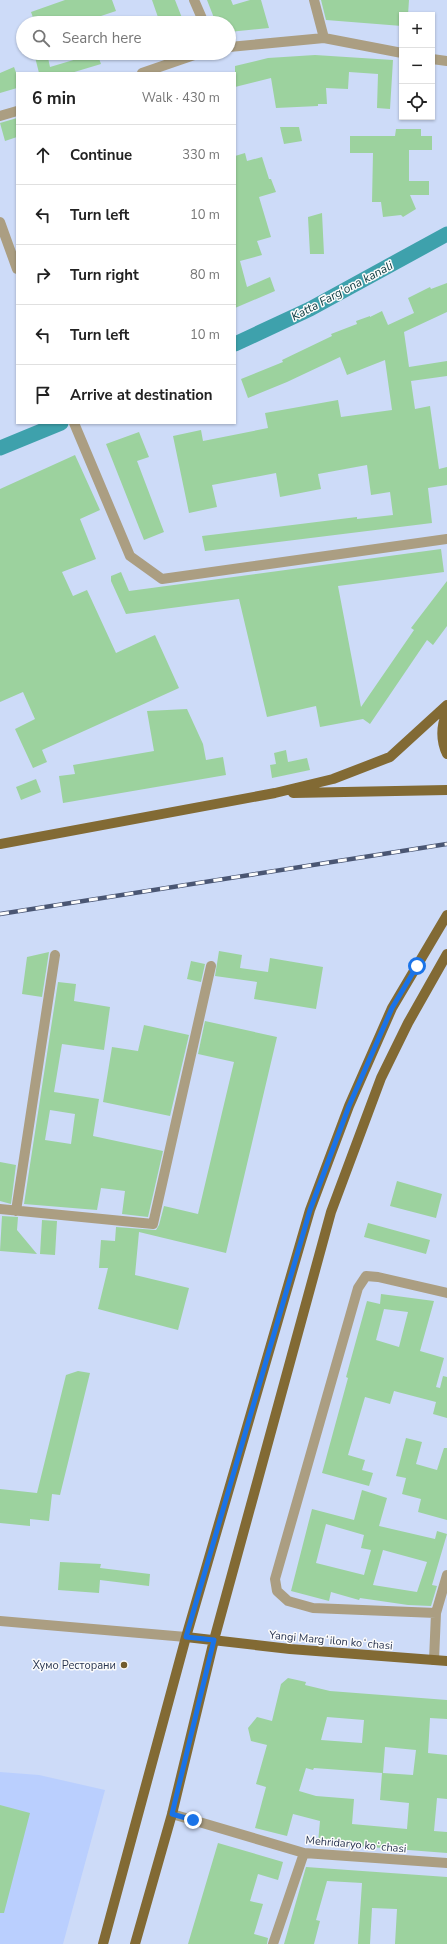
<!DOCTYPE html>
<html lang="en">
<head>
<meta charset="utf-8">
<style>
  body { margin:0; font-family:"Nunito Sans",sans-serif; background:#f6f6f6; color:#222 }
  .controls { position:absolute; right:12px; top:12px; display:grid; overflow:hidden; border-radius:0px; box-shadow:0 1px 3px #0004 }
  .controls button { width:36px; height:36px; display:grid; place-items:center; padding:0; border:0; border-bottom:1px solid #e0e0e0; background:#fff; color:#222; font:20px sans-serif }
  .stop { position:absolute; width:12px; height:12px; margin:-9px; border:3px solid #1a73e8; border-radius:50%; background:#fff }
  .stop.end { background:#1a73e8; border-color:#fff; box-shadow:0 1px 4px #0008 }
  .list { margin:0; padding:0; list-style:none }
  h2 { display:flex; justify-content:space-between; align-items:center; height:52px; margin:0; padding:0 16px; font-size:17px }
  h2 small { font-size:13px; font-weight:400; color:#767676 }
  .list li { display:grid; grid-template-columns:26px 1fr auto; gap:12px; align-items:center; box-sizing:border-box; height:60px; padding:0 16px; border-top:1px solid #e0e0e0 }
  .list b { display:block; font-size:15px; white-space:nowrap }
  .list em { font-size:13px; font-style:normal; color:#767676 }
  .icon { flex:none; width:22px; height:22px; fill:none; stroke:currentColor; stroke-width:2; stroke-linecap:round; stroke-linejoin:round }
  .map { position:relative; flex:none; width:447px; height:1944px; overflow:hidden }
  .search { position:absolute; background:#fff; box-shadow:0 1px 3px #0004; left:16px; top:16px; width:220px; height:44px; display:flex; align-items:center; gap:10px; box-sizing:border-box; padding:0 14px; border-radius:22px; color:#767676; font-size:15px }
  .panel { position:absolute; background:#fff; box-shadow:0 1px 3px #0004; left:16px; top:72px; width:220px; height:352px; border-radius:0px }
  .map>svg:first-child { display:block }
  .built { fill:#bacffe }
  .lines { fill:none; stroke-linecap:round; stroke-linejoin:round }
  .canal { stroke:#3ea1ac; stroke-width:15 }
  .building { fill:#9cd29e; fill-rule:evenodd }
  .minor { stroke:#ab9e82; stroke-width:10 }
  .major { stroke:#826a34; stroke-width:10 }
  .rail-casing { stroke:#4a5673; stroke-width:4.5 }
  .rail { stroke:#fcfcfc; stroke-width:3; stroke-dasharray:9; stroke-linecap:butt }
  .route { stroke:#1a73e8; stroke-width:5 }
  .poi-dot { fill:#725c2c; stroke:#fcfcfc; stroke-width:1.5 }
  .labels { text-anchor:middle; stroke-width:3; stroke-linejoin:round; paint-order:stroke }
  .street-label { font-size:11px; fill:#293551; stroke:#fcfcfc }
  .poi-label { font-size:11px; fill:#293551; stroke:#fcfcfc; text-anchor:end }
  .water-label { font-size:12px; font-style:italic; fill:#134045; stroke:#fcfcfc }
</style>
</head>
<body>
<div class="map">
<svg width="447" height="1944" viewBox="0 0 447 1944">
  <rect width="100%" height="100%" fill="#cddbf8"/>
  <!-- built -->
  <path class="built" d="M 0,1772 L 39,1775 L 105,1790 L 63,1944 L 0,1944 Z"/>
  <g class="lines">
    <!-- canal -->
    <path class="canal" d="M 235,344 L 310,309 L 447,234
      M 0,448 L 61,423"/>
  </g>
  <!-- building -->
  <path class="building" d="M 65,0 L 112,0 L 116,11 L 89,20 L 90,23 L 35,23 L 31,12 Z
    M 152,0 L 175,0 L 184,23 L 160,23 Z
    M 207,0 L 231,0 L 233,5 L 250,0 L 261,0 L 269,28 L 229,32 L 229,23 L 216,23 Z
    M 321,0 L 409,0 L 408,15 L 402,15 L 402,26 L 326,20 Z
    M 34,53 L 47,53 L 50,67 L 97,53 L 101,64 L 71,73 L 39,73 Z
    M 315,55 L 393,60 L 390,109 L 377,108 L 378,74 L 349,72 L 348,89 L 326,88 L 327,104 L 318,104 L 318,106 L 276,108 L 271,78 L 235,87 L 235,66 L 268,58 Z
    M 14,67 L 17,75 L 17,88 L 0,93 L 0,73 Z
    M 17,118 L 17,137 L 5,141 L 0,123 Z
    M 280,127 L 299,127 L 302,141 L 284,144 Z
    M 396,129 L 421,129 L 421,136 L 432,136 L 432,150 L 409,150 L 409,181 L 429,181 L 429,195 L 410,195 L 416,209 L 403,217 L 401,215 L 383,217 L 381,202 L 372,202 L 373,153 L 350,153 L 350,136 L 395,136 Z
    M 245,153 L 247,161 L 262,157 L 269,179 L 271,179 L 276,192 L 259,197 L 271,237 L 257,241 L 262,255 L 240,261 L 247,287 L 270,277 L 275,291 L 235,308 L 235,156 Z
    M 322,213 L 324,254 L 310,254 L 308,217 Z
    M 447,283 L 447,312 L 404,332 L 409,367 L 447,361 L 447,376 L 411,381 L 415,409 L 430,406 L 439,469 L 447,467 L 447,485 L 428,488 L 432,523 L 205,551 L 202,536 L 357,517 L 357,519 L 393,515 L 390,492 L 371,495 L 367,465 L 318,474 L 321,489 L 280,497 L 276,473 L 212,485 L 217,507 L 189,513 L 173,436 L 201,430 L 203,441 L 268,428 L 265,413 L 338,400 L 341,417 L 392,410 L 385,360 L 347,375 L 340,357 L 287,382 L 248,398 L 241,379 L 283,362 L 282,360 L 332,336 L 331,334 L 357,324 L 356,321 L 370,316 L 370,317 L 382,311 L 388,325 L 414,313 L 408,298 L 430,287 L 431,289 Z
    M 139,432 L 149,457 L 137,461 L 164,532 L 144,540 L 106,444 Z
    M 75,455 L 100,510 L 80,519 L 96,559 L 62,572 L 73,596 L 87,590 L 116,653 L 155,635 L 179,688 L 42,750 L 47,762 L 33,768 L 15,729 L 35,719 L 23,692 L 0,702 L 0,489 Z
    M 441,549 L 444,572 L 338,586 L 361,707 L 414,630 L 411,628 L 447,581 L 447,626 L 433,645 L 427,640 L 370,724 L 363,719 L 320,727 L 316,706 L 267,717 L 239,599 L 126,614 L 111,581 L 111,576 L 121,572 L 129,591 Z
    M 187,709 L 203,744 L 206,760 L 223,757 L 226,775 L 63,803 L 59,776 L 75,774 L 73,765 L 154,751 L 147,711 Z
    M 286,750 L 288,762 L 307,758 L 310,770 L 272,778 L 270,765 L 276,764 L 274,753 Z
    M 36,779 L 41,792 L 21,800 L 16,787 Z
    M 219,951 L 242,955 L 240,968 L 268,972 L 270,958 L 323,967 L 316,1009 L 254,999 L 257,982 L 215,976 Z
    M 49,952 L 42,997 L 22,994 L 27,957 Z
    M 191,961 L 205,964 L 201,982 L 187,979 Z
    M 58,982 L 76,984 L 74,1001 L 110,1007 L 104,1050 L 62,1044 L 54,1092 L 99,1099 L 93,1136 L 163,1151 L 148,1217 L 122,1214 L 125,1191 L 101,1188 L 97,1210 L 24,1204 ZM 50,1110 L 75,1114 L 71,1144 L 45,1140 Z
    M 205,1021 L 277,1037 L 226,1253 L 139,1232 L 135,1275 L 189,1288 L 178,1330 L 98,1309 L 108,1268 L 99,1268 L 101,1240 L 115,1241 L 116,1227 L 156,1230 L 159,1225 L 164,1206 L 198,1214 L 234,1062 L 198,1054 Z
    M 144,1025 L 189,1035 L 170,1116 L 103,1102 L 112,1047 L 138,1051 Z
    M 0,1162 L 16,1165 L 11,1204 L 0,1201 Z
    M 397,1181 L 442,1194 L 436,1218 L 390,1206 Z
    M 2,1216 L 18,1217 L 17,1230 L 37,1254 L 0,1251 Z
    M 42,1220 L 57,1221 L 55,1255 L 40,1254 Z
    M 368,1223 L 430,1240 L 426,1254 L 364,1237 Z
    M 381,1294 L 434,1301 L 420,1351 L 444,1358 L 436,1387 L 440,1388 L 443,1376 L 447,1377 L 447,1418 L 433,1414 L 436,1402 L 394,1391 L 390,1404 L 365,1397 L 348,1455 L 365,1460 L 362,1470 L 373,1473 L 369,1486 L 322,1473 L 348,1378 L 346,1377 L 367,1301 L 380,1304 ZM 384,1309 L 408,1312 L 399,1347 L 376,1340 Z
    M 78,1371 L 90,1373 L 60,1495 L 52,1494 L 49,1521 L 30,1519 L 30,1526 L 0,1523 L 0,1489 L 37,1493 L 66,1375 Z
    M 406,1438 L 422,1442 L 416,1464 L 437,1470 L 444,1448 L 447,1448 L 447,1520 L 418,1512 L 421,1499 L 402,1494 L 406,1478 L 396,1476 Z
    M 362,1490 L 387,1498 L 379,1526 L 435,1539 L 437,1531 L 447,1534 L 432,1585 L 437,1586 L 431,1606 L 408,1605 L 360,1598 L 359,1600 L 331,1592 L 329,1601 L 291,1591 L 312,1509 L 354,1520 ZM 326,1524 L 364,1535 L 361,1548 L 371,1550 L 364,1575 L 316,1563 ZM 383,1550 L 427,1562 L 417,1592 L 373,1585 Z
    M 60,1562 L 101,1564 L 100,1568 L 150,1574 L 149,1586 L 100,1580 L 99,1593 L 58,1590 Z
    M 288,1678 L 306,1682 L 305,1685 L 330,1691 L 447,1700 L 447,1719 L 430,1718 L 428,1753 L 447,1755 L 447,1799 L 437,1798 L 434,1831 L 447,1832 L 447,1853 L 318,1843 L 320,1821 L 293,1814 L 287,1836 L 255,1828 L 266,1787 L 256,1784 L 267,1745 L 251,1741 L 248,1728 L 257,1717 L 272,1721 L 281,1684 ZM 327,1717 L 364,1720 L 362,1743 L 321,1740 ZM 385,1747 L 416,1750 L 413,1775 L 383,1773 ZM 306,1768 L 313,1770 L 314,1768 L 382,1773 L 380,1800 L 409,1803 L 407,1829 L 352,1824 L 354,1799 L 316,1796 L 299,1791 Z
    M 0,1805 L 30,1813 L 4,1913 L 0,1913 Z
    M 218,1843 L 283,1862 L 278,1880 L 258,1874 L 250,1901 L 263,1904 L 254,1934 L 268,1938 L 267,1944 L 188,1944 Z
    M 306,1867 L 447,1877 L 447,1944 L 395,1944 L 397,1909 L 372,1908 L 370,1944 L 358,1944 L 362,1883 L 327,1881 L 316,1920 L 320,1921 L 314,1944 L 284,1944 Z"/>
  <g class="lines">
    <!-- minor -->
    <path class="minor" d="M 194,0 L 204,23
      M 314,0 L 324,38
      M 229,47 L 324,38 L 402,53
      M 432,59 L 447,61
      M 142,73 L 200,53
      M 0,116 L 17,111
      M 0,222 L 17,269
      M 74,423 L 130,556 L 162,579 L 447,539
      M 0,1209 L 153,1224 L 211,966
      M 16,1211 L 55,955
      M 436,1613 L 313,1608 L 288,1601 L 277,1591 L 275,1579 L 358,1288 L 366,1276 L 378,1277 L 447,1293
      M 0,1621 L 186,1637
      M 434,1660 L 436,1613 L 447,1575
      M 172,1814 L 304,1853 L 447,1863
      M 273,1944 L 304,1853"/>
    <!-- major -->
    <path class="major" d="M 447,712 C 441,726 441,741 447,754
      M 293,793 L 447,790
      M 0,844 L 275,793 L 333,779 L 390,757 L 447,705
      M 186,1637 L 290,1649 L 447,1661
      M 103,1944 L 186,1637 L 310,1210 L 349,1106 L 392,1008 L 447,915
      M 135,1944 L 172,1814 L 214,1640 L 331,1212 L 381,1078 L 408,1023 L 447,954"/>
    <!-- rail casing -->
    <g class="rail-casing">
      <path id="rail" d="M 0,914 L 447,844"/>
    </g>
    <!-- rail -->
    <use href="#rail" class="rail"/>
  </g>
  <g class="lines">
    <!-- route -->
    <path class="route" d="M 193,1820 L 172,1814 L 214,1640 L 186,1637 L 310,1210 L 349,1106 L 392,1008 L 417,966"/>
  </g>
  <!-- markers -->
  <circle class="poi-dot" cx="124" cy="1665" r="4"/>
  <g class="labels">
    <!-- street labels -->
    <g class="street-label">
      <text transform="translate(331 1640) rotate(5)" y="4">Yangi Margʻilon koʻchasi</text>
      <text transform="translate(356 1844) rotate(5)" y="4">Mehridaryo koʻchasi</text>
    </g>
    <!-- poi labels -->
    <g class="poi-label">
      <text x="116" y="1669">Хумо Ресторани</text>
    </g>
    <!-- water labels -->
    <g class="water-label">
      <text transform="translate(342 291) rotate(-28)" y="4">Katta Farg'ona kanali</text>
    </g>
  </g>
</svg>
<div class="controls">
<button>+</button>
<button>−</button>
<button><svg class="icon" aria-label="locate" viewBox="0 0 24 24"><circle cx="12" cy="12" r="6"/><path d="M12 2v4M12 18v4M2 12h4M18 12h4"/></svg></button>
</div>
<div class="stop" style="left:417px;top:966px"></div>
<div class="stop end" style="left:193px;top:1820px"></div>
<div class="search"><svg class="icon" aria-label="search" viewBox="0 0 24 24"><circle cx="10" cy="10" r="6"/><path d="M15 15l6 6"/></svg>Search here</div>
<section class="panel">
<h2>6 min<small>Walk · 430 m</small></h2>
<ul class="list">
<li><svg class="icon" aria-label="ahead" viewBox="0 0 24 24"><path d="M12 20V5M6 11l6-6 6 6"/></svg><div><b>Continue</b></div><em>330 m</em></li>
<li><svg class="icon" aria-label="left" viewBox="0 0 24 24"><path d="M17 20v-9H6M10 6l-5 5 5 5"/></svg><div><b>Turn left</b></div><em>10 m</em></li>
<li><svg class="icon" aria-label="right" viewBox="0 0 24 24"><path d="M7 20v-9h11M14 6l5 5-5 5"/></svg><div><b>Turn right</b></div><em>80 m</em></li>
<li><svg class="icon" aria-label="left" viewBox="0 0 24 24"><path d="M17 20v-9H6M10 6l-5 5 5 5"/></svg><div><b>Turn left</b></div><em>10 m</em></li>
<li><svg class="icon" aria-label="arrive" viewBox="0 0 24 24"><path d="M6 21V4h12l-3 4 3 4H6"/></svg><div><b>Arrive at destination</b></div></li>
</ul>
</section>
</div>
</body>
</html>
